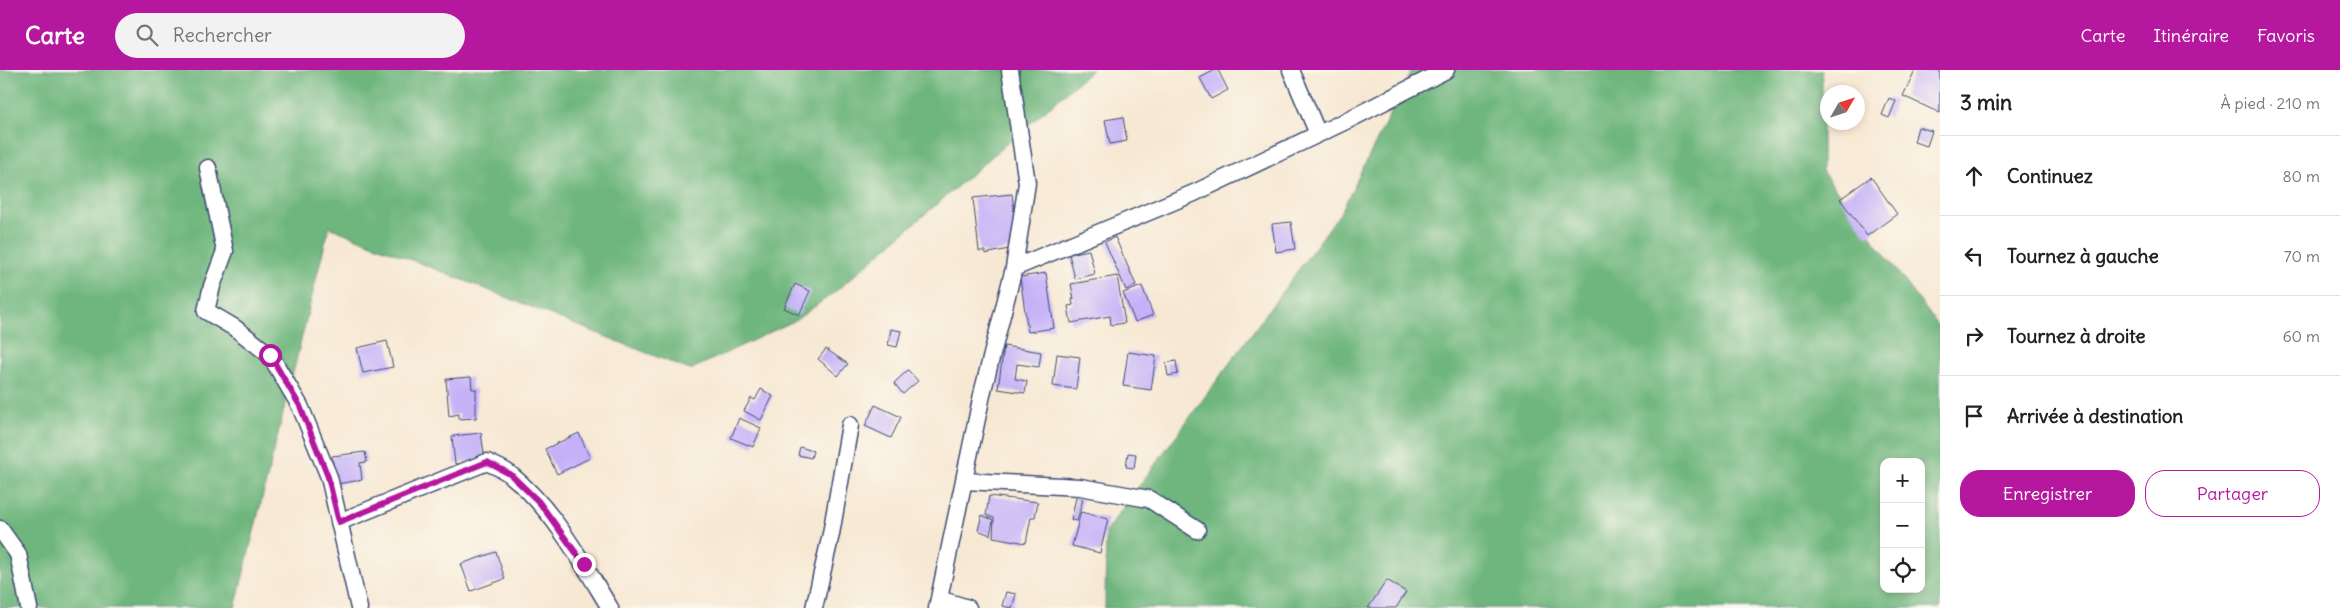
<!DOCTYPE html>
<html lang="fr">
<head>
<meta charset="utf-8">
<style>
  body { margin:0; font-family:Delius,sans-serif; background:#f2f2f2; color:#222 }
  .controls { position:absolute; right:15px; bottom:15px; display:grid; overflow:hidden; border-radius:10px; box-shadow:0 2px 8px #0003 }
  .controls button { width:45px; height:45px; display:grid; place-items:center; padding:0; border:0; border-bottom:1px solid #e0e0e0; background:#fff; color:#222; font:25px sans-serif }
  .compass { position:absolute; left:1820px; top:15px; width:45px; height:45px; border-radius:50%; background:#fff; box-shadow:0 2px 8px #0003; rotate:51deg }
  .stop { position:absolute; width:15px; height:15px; margin:-11px; border:4px solid #b5179e; border-radius:50%; background:#fff }
  .stop.end { background:#b5179e; border-color:#fff; box-shadow:0 1px 5px #0008 }
  .list { margin:0; padding:0; list-style:none }
  h2 { display:flex; justify-content:space-between; align-items:center; height:65px; margin:0; padding:0 20px; font-size:21px }
  h2 small { font-size:16px; font-weight:400; color:#767676 }
  .list li { display:grid; grid-template-columns:32px 1fr auto; gap:15px; align-items:center; box-sizing:border-box; height:80px; padding:0 20px; border-top:1px solid #e0e0e0 }
  .list b { display:block; font-size:19px; white-space:nowrap }
  .list em { font-size:16px; font-style:normal; color:#767676 }
  .actions { display:flex; gap:10px; padding:15px 20px }
  .actions a { flex:1; padding:11px 0; border:1px solid #b5179e; border-radius:20px; text-align:center; font-size:18px; color:#b5179e }
  .actions .main { background:#b5179e; color:#fff }
  .icon { flex:none; width:28px; height:28px; fill:none; stroke:currentColor; stroke-width:2; stroke-linecap:round; stroke-linejoin:round }
  .map { position:relative; flex:none; width:1940px; height:538px; overflow:hidden }
  header { display:flex; align-items:center; gap:30px; box-sizing:border-box; height:70px; padding:0 25px; background:#b5179e; color:#fff }
  header strong { font-size:24px }
  nav { display:flex; gap:28px; margin-inline-start:auto; font-size:18px }
  .search { width:350px; height:45px; background:#f2f2f2; display:flex; align-items:center; gap:12px; box-sizing:border-box; padding:0 18px; border-radius:28px; color:#767676; font-size:19px }
  main { display:flex }
  aside { flex:1; background:#fff }
  .map>svg:first-child { display:block }
  .forest { fill:#6eb67d; stroke:#44726e; fill-rule:evenodd }
  .building { fill:#c4b1f8 }
  .lines { fill:none; stroke-linecap:round; stroke-linejoin:round }
  .street-casing { stroke:#3c4b70; stroke-width:19 }
  .street { stroke:#fff; stroke-width:16 }
  .route { stroke:#b5179e; stroke-width:6 }
</style>
</head>
<body>
<header>
<strong>Carte</strong>
<div class="search"><svg class="icon" aria-label="search" viewBox="0 0 24 24"><circle cx="10" cy="10" r="6"/><path d="M15 15l6 6"/></svg>Rechercher</div>
<nav><a>Carte</a><a>Itinéraire</a><a>Favoris</a></nav>
</header>
<main>
<div class="map">
<svg width="1940" height="538" viewBox="0 0 1940 538">
  <rect width="100%" height="100%" fill="#fbf7ec"/>
  <filter id="ink" filterUnits="userSpaceOnUse"><feTurbulence type="fractalNoise" baseFrequency=".02" numOctaves="2"/><feDisplacementMap in="SourceGraphic" scale="10" xChannelSelector="R" yChannelSelector="G"/><feConvolveMatrix kernelMatrix="1 2 1 2 8 2 1 2 1" color-interpolation-filters="sRGB"/></filter>
  <filter id="wash" filterUnits="userSpaceOnUse"><feTurbulence type="fractalNoise" baseFrequency=".0096" numOctaves="4" result="noise"/><feDisplacementMap in="SourceGraphic" scale="20" xChannelSelector="R" yChannelSelector="G"/><feGaussianBlur stdDeviation="1.12" result="paint"/><feColorMatrix in="noise" values="0 0 0 0 0 0 0 0 0 0 0 0 0 0 0 0 0 1.4 0 .05"/><feComposite in="paint" operator="in"/></filter>
  <g filter="url(#wash)">
    <rect width="100%" height="100%" fill="#f7e8d3"/>
    <!-- forest -->
    <path class="forest" d="M 0,0 L 1092,0 L 835,222 L 796,250 L 690,300 L 329,157 L 235,538 L 0,538 Z
      M 1412,0 L 1822,0 L 1822,101 L 1940,258 L 1940,538 L 1105,538 L 1106,461 L 1341,142 ZM 1884,392 L 1921,392 L 1921,519 L 1884,519 Z"/>
    <g id="blocks">
      <!-- building -->
      <path class="building" d="M 1215,0 L 1218,0 L 1228,20 L 1211,29 L 1200,8 Z
        M 1915,0 L 1940,0 L 1940,43 L 1903,26 Z
        M 1889,28 L 1896,31 L 1889,48 L 1882,45 Z
        M 1123,47 L 1127,71 L 1110,74 L 1105,50 Z
        M 1918,57 L 1932,61 L 1927,76 L 1914,72 Z
        M 1871,107 L 1897,144 L 1867,166 L 1840,129 Z
        M 1012,124 L 1018,177 L 985,184 L 985,181 L 979,181 L 973,128 Z
        M 1291,152 L 1295,179 L 1276,182 L 1272,154 Z
        M 1115,167 L 1136,215 L 1126,220 L 1105,172 Z
        M 1089,180 L 1095,204 L 1075,209 L 1069,184 Z
        M 1046,203 L 1054,258 L 1028,262 L 1020,207 Z
        M 1117,206 L 1125,253 L 1111,255 L 1110,246 L 1071,253 L 1068,236 L 1073,235 L 1072,229 L 1074,229 L 1071,214 Z
        M 795,214 L 810,221 L 799,245 L 784,238 Z
        M 1142,216 L 1153,245 L 1135,252 L 1123,223 Z
        M 891,259 L 901,261 L 897,277 L 888,275 Z
        M 387,271 L 393,297 L 363,303 L 357,278 Z
        M 1004,276 L 1041,282 L 1039,297 L 1017,294 L 1015,309 L 1027,311 L 1025,323 L 998,319 Z
        M 826,279 L 848,294 L 838,306 L 818,289 Z
        M 1128,282 L 1156,286 L 1151,320 L 1123,316 Z
        M 1057,284 L 1080,287 L 1076,319 L 1053,316 Z
        M 1176,291 L 1178,304 L 1168,306 L 1166,293 Z
        M 908,300 L 918,311 L 903,324 L 894,313 Z
        M 471,307 L 472,319 L 476,319 L 476,348 L 459,349 L 459,344 L 449,346 L 446,309 Z
        M 761,319 L 773,326 L 761,350 L 744,341 L 751,328 L 755,330 Z
        M 875,335 L 901,347 L 891,368 L 865,356 Z
        M 739,348 L 761,358 L 753,377 L 731,368 Z
        M 481,363 L 485,390 L 455,394 L 452,366 Z
        M 579,363 L 590,388 L 557,404 L 545,379 Z
        M 800,377 L 813,381 L 811,388 L 798,385 Z
        M 365,382 L 367,392 L 360,393 L 362,410 L 336,414 L 332,386 Z
        M 1128,383 L 1136,384 L 1134,398 L 1126,397 Z
        M 989,426 L 1038,432 L 1035,447 L 1031,447 L 1026,473 L 993,467 L 994,448 L 986,445 Z
        M 1076,428 L 1083,429 L 1077,451 L 1071,450 Z
        M 1081,442 L 1108,449 L 1100,483 L 1072,476 Z
        M 982,445 L 993,450 L 990,465 L 978,460 Z
        M 496,482 L 505,509 L 471,521 L 461,494 Z
        M 1387,510 L 1406,522 L 1396,538 L 1368,538 Z
        M 1006,522 L 1016,524 L 1012,538 L 1002,536 Z"/>
    </g>
  </g>
  <g filter="url(#ink)">
    <use href="#blocks" fill-opacity="0" stroke="#3c4b70" stroke-width="1"/>
    <g class="lines">
      <!-- street casing -->
      <g class="street-casing">
        <path id="street" d="M 1291,0 L 1318,64
          M 208,98 L 225,181 L 212,216 L 206,241 L 235,258 L 270,285 L 300,336 L 329,407 L 359,538
          M 1014,198 L 1194,123 L 1348,50 L 1446,0
          M 964,411 L 1080,417 L 1149,429 L 1197,460
          M 339,452 L 487,392 C 495,396 504,399 511,405 C 553,439 582,492 610,538
          M 0,459 L 18,484 L 29,538
          M 939,529 L 968,538
          M 814,538 L 831,464 L 850,355
          M 937,538 L 983,320 L 1014,198 L 1027,113 L 1010,0"/>
      </g>
      <!-- street -->
      <use href="#street" class="street"/>
    </g>
  </g>
  <g class="lines" filter="url(#ink)">
    <!-- route -->
    <path class="route" d="M 270,285 L 300,336 L 328,407 L 339,452 L 487,392 L 510,404 L 539,432 L 584,494"/>
  </g>
</svg>
<div class="controls">
<button>+</button>
<button>−</button>
<button><svg class="icon" aria-label="locate" viewBox="0 0 24 24"><circle cx="12" cy="12" r="6"/><path d="M12 2v4M12 18v4M2 12h4M18 12h4"/></svg></button>
</div>
<svg class="compass" viewBox="-18 -18 36 36"><path d="M0-13l5 13h-10z" fill="#e53935"/><path d="M0 13l5-13h-10z" fill="#767676"/></svg>
<div class="stop" style="left:270px;top:285px"></div>
<div class="stop end" style="left:584px;top:494px"></div>
</div>
<aside>
<h2>3 min<small>À pied · 210 m</small></h2>
<ul class="list">
<li><svg class="icon" aria-label="ahead" viewBox="0 0 24 24"><path d="M12 20V5M6 11l6-6 6 6"/></svg><div><b>Continuez</b></div><em>80 m</em></li>
<li><svg class="icon" aria-label="left" viewBox="0 0 24 24"><path d="M17 20v-9H6M10 6l-5 5 5 5"/></svg><div><b>Tournez à gauche</b></div><em>70 m</em></li>
<li><svg class="icon" aria-label="right" viewBox="0 0 24 24"><path d="M7 20v-9h11M14 6l5 5-5 5"/></svg><div><b>Tournez à droite</b></div><em>60 m</em></li>
<li><svg class="icon" aria-label="arrive" viewBox="0 0 24 24"><path d="M6 21V4h12l-3 4 3 4H6"/></svg><div><b>Arrivée à destination</b></div></li>
</ul>
<div class="actions"><a class="main">Enregistrer</a><a>Partager</a></div>
</aside>
</main>
</body>
</html>
